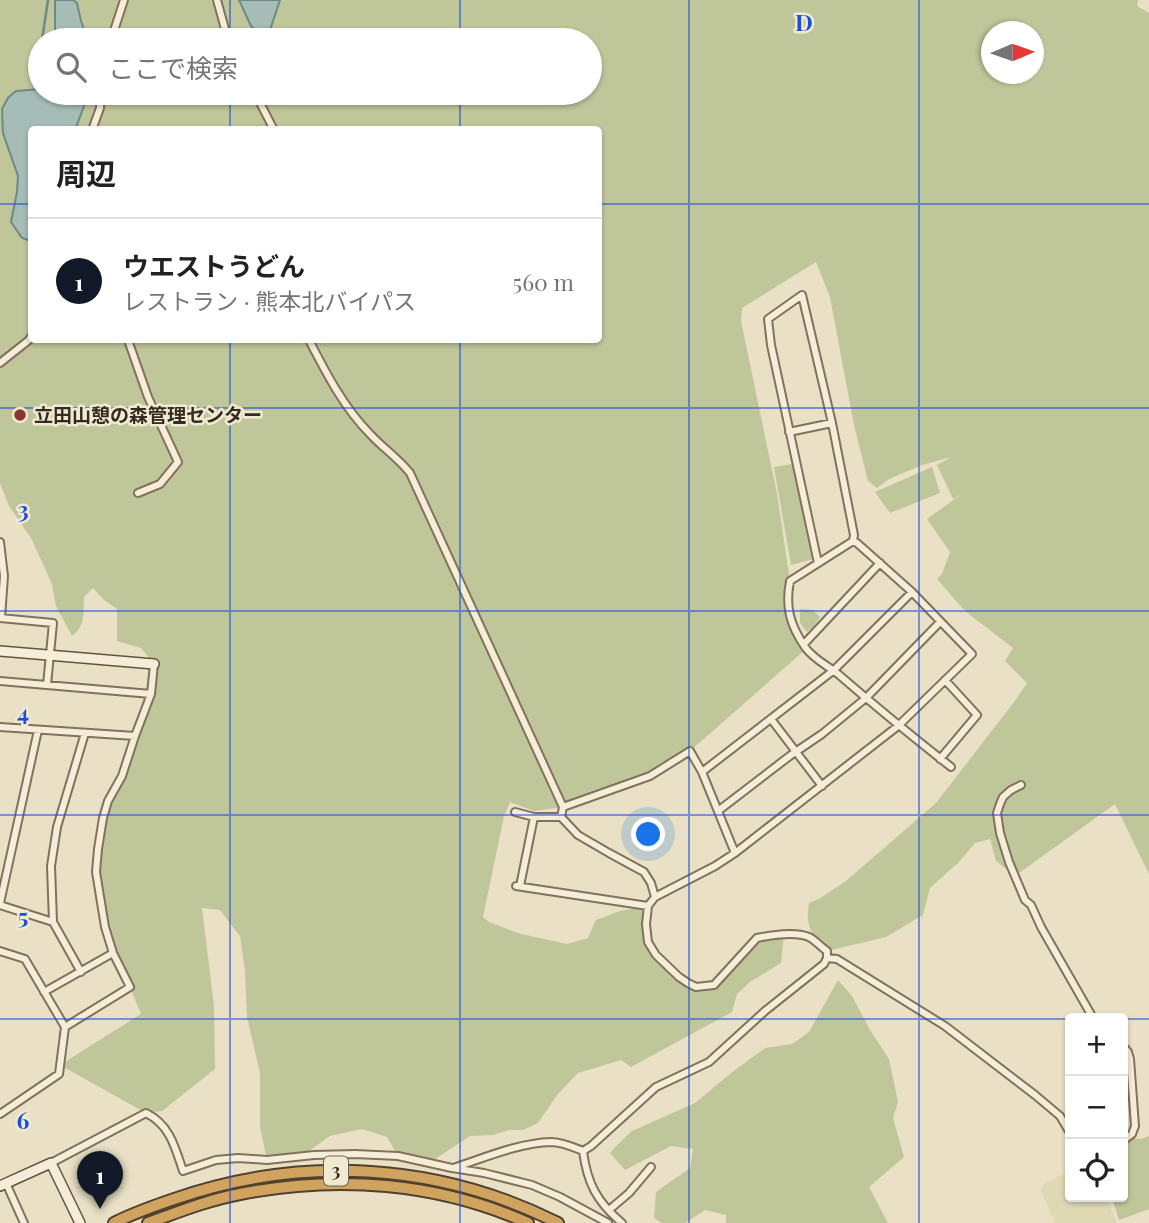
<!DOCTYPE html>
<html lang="ja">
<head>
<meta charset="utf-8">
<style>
  body { margin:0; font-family:"Playfair Display","Noto Sans JP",serif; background:#f6f6f6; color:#202124 }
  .controls { position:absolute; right:21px; bottom:21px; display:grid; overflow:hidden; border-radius:7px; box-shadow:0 2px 5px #0004 }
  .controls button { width:63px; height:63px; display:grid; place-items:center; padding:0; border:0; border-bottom:2px solid #e0e0e0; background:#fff; color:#202124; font:35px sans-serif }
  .compass { position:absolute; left:981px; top:21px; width:63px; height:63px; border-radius:50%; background:#fff; box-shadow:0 2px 5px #0004; rotate:88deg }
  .you { position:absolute; left:649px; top:835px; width:24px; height:24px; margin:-18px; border:5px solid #fff; border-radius:50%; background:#1a73e8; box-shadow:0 0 0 10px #1a73e833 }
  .badge { display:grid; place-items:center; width:46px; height:46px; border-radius:50%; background:#111827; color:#fff; font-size:23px; font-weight:700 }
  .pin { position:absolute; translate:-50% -58px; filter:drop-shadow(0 2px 4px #0008) }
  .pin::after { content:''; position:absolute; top:37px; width:24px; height:21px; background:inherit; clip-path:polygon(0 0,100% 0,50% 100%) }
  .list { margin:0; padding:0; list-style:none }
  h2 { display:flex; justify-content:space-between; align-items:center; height:91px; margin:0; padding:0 28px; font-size:30px }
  h2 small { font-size:23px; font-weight:400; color:#757577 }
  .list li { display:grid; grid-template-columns:46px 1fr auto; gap:21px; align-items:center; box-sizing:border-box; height:126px; padding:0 28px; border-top:2px solid #e0e0e0 }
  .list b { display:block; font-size:26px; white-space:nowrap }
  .list p { margin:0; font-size:23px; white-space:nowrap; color:#757577 }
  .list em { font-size:23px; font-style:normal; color:#757577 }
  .icon { flex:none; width:38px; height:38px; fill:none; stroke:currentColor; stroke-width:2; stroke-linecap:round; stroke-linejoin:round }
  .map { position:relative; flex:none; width:1149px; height:1223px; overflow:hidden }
  .search { position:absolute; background:#fff; box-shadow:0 2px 5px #0004; left:28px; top:28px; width:574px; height:77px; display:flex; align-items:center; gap:18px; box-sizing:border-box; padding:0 24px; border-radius:38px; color:#757577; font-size:26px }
  .panel { position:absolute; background:#fff; box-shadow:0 2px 5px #0004; left:28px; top:126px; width:574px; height:217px; border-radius:7px }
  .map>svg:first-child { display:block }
  .farmland { fill:#ded9b3 }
  .green { fill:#bfc69a; fill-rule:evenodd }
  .water { fill:#a6bdb7; stroke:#6e8a84; stroke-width:2 }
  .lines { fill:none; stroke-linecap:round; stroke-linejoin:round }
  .stream { stroke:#6e8a84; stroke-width:2.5 }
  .street-casing { stroke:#82725d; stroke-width:10 }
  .secondary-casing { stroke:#645340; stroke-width:12 }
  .highway-casing { stroke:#504130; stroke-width:14 }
  .street { stroke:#f5edd7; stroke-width:6 }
  .secondary { stroke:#f5edd7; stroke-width:9 }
  .highway { stroke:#d0a35e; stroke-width:10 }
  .grid { fill:none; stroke:#1d4ed8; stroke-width:2; stroke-opacity:0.55 }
  .poi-dot { fill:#8b3633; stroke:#f1ead3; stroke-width:2.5 }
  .labels { text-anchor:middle; stroke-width:5; stroke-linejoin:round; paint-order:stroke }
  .shield { fill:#f1ead3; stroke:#6d6455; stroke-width:2 }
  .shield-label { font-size:18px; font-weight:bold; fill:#342a1f }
  .poi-label { font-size:19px; font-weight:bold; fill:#342a1f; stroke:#f1ead3; text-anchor:start }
  .grid-label { font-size:23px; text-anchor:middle; font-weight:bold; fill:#1d4ed8; stroke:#f1ead3; stroke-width:5; stroke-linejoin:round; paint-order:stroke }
</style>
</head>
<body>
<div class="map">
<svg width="1149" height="1223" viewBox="0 0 1149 1223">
  <rect width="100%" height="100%" fill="#e9e0c5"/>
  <!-- farmland -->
  <path class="farmland" d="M 1070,1171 L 1070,1197 L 1105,1197 L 1117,1223 L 1055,1223 L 1041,1190 L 1045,1183 Z"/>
  <!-- green -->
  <path class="green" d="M 0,0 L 1138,0 L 1137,6 L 1149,13 L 1149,874 L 1115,804 L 1015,876 L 996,861 L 990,839 L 975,843 L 959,862 L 930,888 L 923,915 L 886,937 L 827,951 C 811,933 805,927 809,903 L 819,899 L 846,881 L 936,803 L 1014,702 L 1027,683 L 1005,661 L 1013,648 L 965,611 L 937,579 L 942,574 L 950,552 L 927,519 L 962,494 L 953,499 L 937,465 L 951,457 L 922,465 L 889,479 L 877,488 L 868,481 L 854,425 L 830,297 L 816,262 L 742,308 L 741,321 L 777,494 L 790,581 L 788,608 L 806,649 L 690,751 L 664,768 L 563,807 L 534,811 L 510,802 L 504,816 L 483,917 L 489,922 L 521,934 L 567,944 L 588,938 L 596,920 L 620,911 L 648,906 L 648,942 L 656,955 L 688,983 L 714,985 L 767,936 L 784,934 L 781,963 L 750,982 L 737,994 L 732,1012 L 631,1067 L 621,1060 L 578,1073 L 557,1095 L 538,1123 L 523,1130 L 509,1130 L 493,1135 L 470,1136 L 429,1163 L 398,1156 L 387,1137 L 362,1129 L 330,1136 L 302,1156 L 267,1160 L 260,1127 L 260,1073 L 247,1017 L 245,971 L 240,936 L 220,910 L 202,908 L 214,1006 L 215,1069 L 162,1111 L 146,1113 L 60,1065 L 141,1014 L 130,987 L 113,953 L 96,872 L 103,818 L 122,776 L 151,694 L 154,664 L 141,648 L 117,641 L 117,609 L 104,600 L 93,588 L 84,597 C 83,612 86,626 72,636 L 56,606 L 52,584 L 31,538 L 9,506 L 0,483 ZM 992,32 L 1034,32 L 1034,74 L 992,74 ZM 40,40 L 590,40 L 590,93 L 40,93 ZM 32,130 L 598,130 L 598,340 L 32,340 Z
    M 792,464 L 813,559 L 791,565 L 774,467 Z
    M 932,467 L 940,493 L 890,513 L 875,492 Z
    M 800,609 L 813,610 L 820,617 L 813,627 L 807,632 L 800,623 Z
    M 838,980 L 852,996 L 870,1030 L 889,1059 L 898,1102 L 893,1118 L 904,1157 L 869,1187 L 888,1223 L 726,1223 L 726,1215 L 705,1210 L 685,1223 L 662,1223 L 654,1218 L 656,1192 L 690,1168 L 693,1149 L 671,1146 L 625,1170 L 610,1153 L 614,1148 L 632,1131 L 695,1103 L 731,1073 L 765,1048 L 792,1044 L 809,1032 Z
    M 1149,1136 L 1149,1209 L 1119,1220 L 1112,1197 L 1123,1197 L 1123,1141 L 1127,1138 L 1141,1139 Z"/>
  <!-- water -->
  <path class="water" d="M 55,0 L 73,0 L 77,3 L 81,21 L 88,40 L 55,40 Z
    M 239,0 L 280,0 L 267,39 L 251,26 Z
    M 40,89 L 40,93 L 75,93 L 86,96 C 85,109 78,118 76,129 L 32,130 L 31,241 L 22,238 L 11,222 L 17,192 L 18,176 L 3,133 L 2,109 L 8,98 L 16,91 Z"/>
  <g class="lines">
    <!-- stream -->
    <path class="stream" d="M 42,40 L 48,0
      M 36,89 L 40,52"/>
    <!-- street casing -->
    <g class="street-casing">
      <path id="street" d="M 217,0 L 228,40
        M 111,40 L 124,0
        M 255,93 L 274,130
        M 92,130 L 100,108 L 101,93
        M 128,340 L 148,397 L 178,462 L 160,484 L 138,493
        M 309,340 C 326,373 344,408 371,435 C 384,449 397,457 410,473 L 563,807 L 561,817 L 534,817 L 515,812
        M 0,363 L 29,340 L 32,335
        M 789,432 L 832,423
        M 853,541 L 790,581 C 785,607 790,625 805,647 C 812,658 828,666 838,674 C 875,706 913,737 951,767
        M 0,542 L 4,576 L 1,618
        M 818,563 L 771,345 L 768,319 L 802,295 L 832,423 L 854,535 L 853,541
        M 0,618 L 53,623 L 47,685
        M 804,644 L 880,563
        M 0,681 L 151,694
        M 771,719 L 822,786
        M 0,727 L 135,736
        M 940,759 L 977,715 L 945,680
        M 702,772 L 834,670 L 912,592
        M 1021,785 L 1011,790 L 1003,797 L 1000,804 L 997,813 L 1000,833 L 1009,862 L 1025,900 L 1031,905 L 1041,927 L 1093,1018
        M 563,807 L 650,776 L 690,751 L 702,772 L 735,853
        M 718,811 L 791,755 L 822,734 L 866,698 L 940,622
        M 561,817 L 578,835 L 609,853 L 644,872 L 651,883 L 655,897
        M 516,886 L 648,906
        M 520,886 L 534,817
        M 0,903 L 38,730
        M 0,905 L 53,922
        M 0,951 L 25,959 L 65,1027 L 59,1074 L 0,1114
        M 827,958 L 827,951 C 821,947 815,940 809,937 C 794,931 772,935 757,938 L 714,985 L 696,987 L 688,983 L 679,977 L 656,955 L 648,942 L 646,924 L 648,906 L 655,897 L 715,866 L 735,853 L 898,726 L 972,654 L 912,592 L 857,543 L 853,541
        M 827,958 L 837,959 L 945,1026 L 1035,1095 L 1060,1116 L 1070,1133
        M 81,972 L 53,922 L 51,866 L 57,827 L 85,733
        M 44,992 L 113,953
        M 65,1027 L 130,987 L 113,953 L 105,927 L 96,872 L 98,849 L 103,818 L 108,801 L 122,776 L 135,736 L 151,694 L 154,664
        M 1123,1046 L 1128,1052 L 1130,1059 L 1135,1126 L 1132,1134 L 1123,1141
        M 583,1151 L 591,1146 L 656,1087 L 709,1062 L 765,1011 L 824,964 L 827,958
        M 583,1151 C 587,1183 597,1202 622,1223
        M 51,1163 L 146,1113 C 170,1125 175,1147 183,1171 L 216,1160 L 238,1158 L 267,1160 L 314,1155 L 355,1154 L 398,1156 L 452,1168 L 484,1173 L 532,1185 L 560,1197 L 608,1223
        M 453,1168 C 484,1158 518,1143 551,1142 C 562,1142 573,1147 583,1151
        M 6,1183 L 24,1223
        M 609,1210 L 629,1193 L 651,1167"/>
    </g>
    <!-- secondary casing -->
    <g class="secondary-casing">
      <path id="secondary" d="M 0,651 L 154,664
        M 0,1186 L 51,1163 L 80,1223"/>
    </g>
    <!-- highway casing -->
    <g class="highway-casing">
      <path id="highway" d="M 114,1223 C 133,1213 154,1206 174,1199 C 301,1155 437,1162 558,1223
        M 148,1223 C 178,1212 208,1200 240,1194 C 337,1175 437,1182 528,1223"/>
    </g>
    <!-- street -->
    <use href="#street" class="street"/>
    <!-- secondary -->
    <use href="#secondary" class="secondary"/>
    <!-- highway -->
    <use href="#highway" class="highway"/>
  </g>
  <!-- grid -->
  <path class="grid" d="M 230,0 L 230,40M 460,0 L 460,40M 689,0 L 689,1223M 919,0 L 919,1223M 230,93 L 230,130M 460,93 L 460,130M 0,204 L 32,204M 598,204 L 1149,204M 230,340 L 230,1223M 460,340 L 460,1223M 0,408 L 1149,408M 0,611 L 1149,611M 0,815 L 1149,815M 0,1019 L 1070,1019M 1123,1019 L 1149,1019"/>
  <!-- markers -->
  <circle class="poi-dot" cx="20" cy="415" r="7"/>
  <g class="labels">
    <!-- shield labels -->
    <rect class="shield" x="324" y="1156.5" width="24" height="29" rx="5"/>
    <g class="shield-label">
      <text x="336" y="1177">3</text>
    </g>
    <!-- poi labels -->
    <g class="poi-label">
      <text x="34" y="422">立田山憩の森管理センター</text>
    </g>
  </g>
  <g class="grid-label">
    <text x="804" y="31">D</text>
    <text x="23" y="518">3</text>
    <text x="23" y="721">4</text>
    <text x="23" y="925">5</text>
    <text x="23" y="1129">6</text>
  </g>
</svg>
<div class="controls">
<button>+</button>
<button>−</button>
<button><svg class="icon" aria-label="locate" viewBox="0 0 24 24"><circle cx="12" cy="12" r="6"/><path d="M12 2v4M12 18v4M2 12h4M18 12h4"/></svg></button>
</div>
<svg class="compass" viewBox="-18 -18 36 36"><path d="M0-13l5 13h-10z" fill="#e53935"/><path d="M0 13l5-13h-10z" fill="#757577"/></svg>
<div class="you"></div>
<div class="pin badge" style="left:100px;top:1209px">1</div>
<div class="search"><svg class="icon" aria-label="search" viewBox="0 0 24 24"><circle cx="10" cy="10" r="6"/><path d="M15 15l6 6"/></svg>ここで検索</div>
<section class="panel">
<h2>周辺<small></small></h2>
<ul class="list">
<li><span class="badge">1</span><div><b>ウエストうどん</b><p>レストラン · 熊本北バイパス</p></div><em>560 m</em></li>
</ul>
</section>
</div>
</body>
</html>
